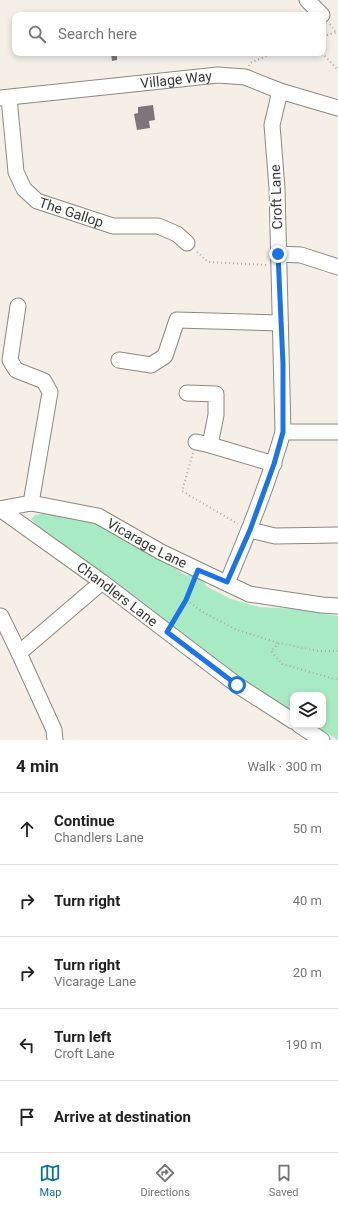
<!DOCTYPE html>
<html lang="en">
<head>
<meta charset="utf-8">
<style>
  body { margin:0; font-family:Roboto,sans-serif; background:#f6f6f6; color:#222 }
  .controls { position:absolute; right:12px; bottom:12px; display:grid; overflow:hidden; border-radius:8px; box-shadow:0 2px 6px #0003 }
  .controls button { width:36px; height:36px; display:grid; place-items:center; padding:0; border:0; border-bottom:1px solid #e0e0e0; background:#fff; color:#222; font:20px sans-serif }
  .stop { position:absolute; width:12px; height:12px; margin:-9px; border:3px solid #1a73e8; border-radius:50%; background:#fff }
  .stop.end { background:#1a73e8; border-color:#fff; box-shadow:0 1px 4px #0008 }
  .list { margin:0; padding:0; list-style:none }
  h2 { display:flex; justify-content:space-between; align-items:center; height:52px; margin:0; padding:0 16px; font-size:17px }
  h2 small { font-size:13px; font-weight:400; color:#767676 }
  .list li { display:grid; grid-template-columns:26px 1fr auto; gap:12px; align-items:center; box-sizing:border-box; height:72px; padding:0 16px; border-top:1px solid #e0e0e0 }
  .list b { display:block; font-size:15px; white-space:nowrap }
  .list p { margin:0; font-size:13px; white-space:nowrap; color:#767676 }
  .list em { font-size:13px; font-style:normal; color:#767676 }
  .icon { flex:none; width:22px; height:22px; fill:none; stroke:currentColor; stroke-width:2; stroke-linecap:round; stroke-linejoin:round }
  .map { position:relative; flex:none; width:338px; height:740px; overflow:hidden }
  .search { position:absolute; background:#fff; box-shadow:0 2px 6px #0003; left:12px; right:12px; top:12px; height:44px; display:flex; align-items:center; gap:10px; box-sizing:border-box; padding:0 14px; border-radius:8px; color:#767676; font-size:15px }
  .sheet { height:412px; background:#fff }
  nav { display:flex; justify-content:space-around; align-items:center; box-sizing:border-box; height:56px; border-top:1px solid #e0e0e0; background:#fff; font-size:11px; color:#767676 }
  nav a { display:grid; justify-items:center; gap:2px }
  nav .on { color:#0c719e }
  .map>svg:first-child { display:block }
  .green { fill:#a8eac4 }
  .building { fill:#7d757a }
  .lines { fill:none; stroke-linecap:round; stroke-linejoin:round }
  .minor-casing { stroke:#8e8881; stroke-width:17 }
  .path { stroke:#aca8a1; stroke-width:2; stroke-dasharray:1 3; stroke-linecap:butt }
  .minor { stroke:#fff; stroke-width:15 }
  .route { stroke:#1a73e8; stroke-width:5 }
  .labels { text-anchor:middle; stroke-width:4; stroke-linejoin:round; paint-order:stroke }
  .street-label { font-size:14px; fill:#3a3835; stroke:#fefdfb }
</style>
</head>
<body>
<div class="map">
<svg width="338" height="740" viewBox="0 0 338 740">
  <rect width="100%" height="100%" fill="#f5efe7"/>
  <!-- green -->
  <path class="green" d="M 41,514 L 64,515 L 107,526 L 187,576 L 198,569 L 206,586 L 231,599 L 259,607 L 296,609 L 338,616 L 338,740 L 314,725 L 323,725 L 323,695 L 293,695 L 293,713 L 235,678 L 40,529 L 31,519 L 35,515 Z"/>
  <!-- building -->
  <path class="building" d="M 111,53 L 129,53 L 129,54 L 117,55 L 117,60 L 112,61 Z
    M 153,105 L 155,120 L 149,121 L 150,128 L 137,130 L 134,114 L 138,113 L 138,107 Z"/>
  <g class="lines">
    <!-- minor casing -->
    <g class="minor-casing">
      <g id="minor">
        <path d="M 307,0 L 322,15"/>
        <path id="s1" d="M 0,98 L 218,75 L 245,77 L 280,91 L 338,108"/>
        <path id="s2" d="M 9,98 L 16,172 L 24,189 L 37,201 L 113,226 L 158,226 L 177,234 L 187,243"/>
        <path d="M 278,254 L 301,255 L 338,267"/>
        <path d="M 18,306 L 10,360 L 16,370 L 44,381 L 50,392 L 31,503"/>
        <path d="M 119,360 L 151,365 L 165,356 L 177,320 L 280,323"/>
        <path d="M 187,393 L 216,394 L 216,415 L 210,445"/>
        <path d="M 283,432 L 338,432"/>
        <path d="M 196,442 L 210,445 L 274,464"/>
        <path id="s3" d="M 0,509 L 102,582 L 237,685 L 293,721"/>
        <path id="s4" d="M 0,509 L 31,503 L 98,516 L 161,552 L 249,594 L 322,605 L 338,606"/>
        <path d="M 250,530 L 275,536 L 338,535"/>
        <path d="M 227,583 C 248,533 268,484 283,432 L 277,188 L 272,125 L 280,91"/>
        <path d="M 1,616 L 19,653"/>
        <path d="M 299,725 L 322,740"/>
        <path d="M 55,740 L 54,730 L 19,653 L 102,582"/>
      </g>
    </g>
    <!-- path -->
    <path class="path" d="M 330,24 L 336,33
      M 323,36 L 338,32
      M 322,53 L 338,70
      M 249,66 L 250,63 L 274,53
      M 197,252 L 208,262 L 267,265
      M 193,453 L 182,491 L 238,524
      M 193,582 L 186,600 L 206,614 L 237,630 L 279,643
      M 173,621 L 186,600
      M 338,651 L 318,651 L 279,643 L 271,651 L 282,664 L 338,680"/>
    <!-- minor -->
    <use href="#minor" class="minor"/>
  </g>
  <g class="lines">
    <!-- route -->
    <path class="route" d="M 237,685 L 167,632 L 186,600 L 198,570 L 227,582 L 250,530 L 274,464 L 283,432 L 283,364 L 278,254"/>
  </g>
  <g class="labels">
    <!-- street labels -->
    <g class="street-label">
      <text dy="5" stroke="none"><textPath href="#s1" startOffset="177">Village Way</textPath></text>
      <text transform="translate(276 197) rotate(-92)" y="5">Croft Lane</text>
      <text dy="5" stroke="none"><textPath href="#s2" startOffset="147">The Gallop</textPath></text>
      <text dy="5" stroke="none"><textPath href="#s4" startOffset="156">Vicarage Lane</textPath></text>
      <text dy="5" stroke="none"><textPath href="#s3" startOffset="145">Chandlers Lane</textPath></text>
    </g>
  </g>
</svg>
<div class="controls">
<button><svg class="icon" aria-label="layers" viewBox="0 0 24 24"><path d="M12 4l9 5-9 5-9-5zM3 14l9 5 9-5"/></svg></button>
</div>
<div class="stop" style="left:237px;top:685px"></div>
<div class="stop end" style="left:278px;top:254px"></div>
<div class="search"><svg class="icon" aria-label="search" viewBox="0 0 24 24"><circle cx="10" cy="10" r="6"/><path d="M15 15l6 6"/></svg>Search here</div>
</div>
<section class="sheet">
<h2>4 min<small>Walk · 300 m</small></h2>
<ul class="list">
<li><svg class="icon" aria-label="ahead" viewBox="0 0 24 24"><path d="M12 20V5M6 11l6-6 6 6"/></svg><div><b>Continue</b><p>Chandlers Lane</p></div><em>50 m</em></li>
<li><svg class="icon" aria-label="right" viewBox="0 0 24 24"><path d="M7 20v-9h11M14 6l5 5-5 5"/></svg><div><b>Turn right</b></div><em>40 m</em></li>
<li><svg class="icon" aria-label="right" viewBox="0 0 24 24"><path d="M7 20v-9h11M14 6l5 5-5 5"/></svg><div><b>Turn right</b><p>Vicarage Lane</p></div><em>20 m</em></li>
<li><svg class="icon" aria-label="left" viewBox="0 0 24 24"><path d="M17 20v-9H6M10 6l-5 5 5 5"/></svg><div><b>Turn left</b><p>Croft Lane</p></div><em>190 m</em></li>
<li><svg class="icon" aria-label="arrive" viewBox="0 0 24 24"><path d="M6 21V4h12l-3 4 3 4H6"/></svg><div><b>Arrive at destination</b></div></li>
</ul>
</section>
<nav>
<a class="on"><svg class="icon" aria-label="map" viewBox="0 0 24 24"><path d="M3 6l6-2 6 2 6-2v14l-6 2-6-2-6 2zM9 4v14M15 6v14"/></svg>Map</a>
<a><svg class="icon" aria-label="directions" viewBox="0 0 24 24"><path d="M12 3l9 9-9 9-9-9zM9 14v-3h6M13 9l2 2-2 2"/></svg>Directions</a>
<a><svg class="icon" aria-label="saved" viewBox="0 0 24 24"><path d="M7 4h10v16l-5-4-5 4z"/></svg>Saved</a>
</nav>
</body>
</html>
